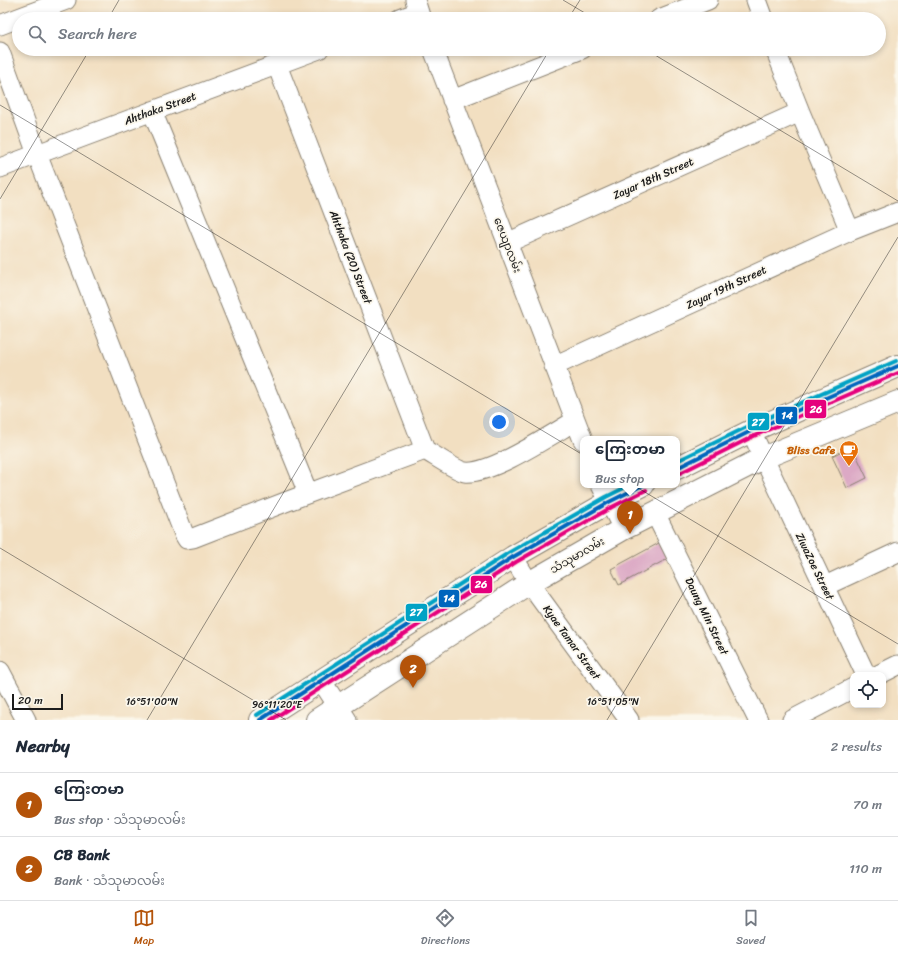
<!DOCTYPE html>
<html lang="en">
<head>
<meta charset="utf-8">
<style>
  body { margin:0; font-family:Sriracha,"Noto Sans Myanmar",sans-serif; background:#f2f2f3; color:#1f2937 }
  .controls { position:absolute; right:12px; bottom:12px; display:grid; overflow:hidden; border-radius:8px; box-shadow:0 2px 6px #0003 }
  .controls button { width:36px; height:36px; display:grid; place-items:center; padding:0; border:0; border-bottom:1px solid #e0e1e3; background:#fff; color:#1f2937; font:20px sans-serif }
  .scale { position:absolute; left:12px; bottom:10px; width:51px; box-sizing:border-box; padding-left:4px; border:2px solid #1c1c1c; border-top:0; font-size:11px; line-height:14px; white-space:nowrap; color:#1c1c1c; -webkit-text-stroke:3px #fbf7ec; paint-order:stroke }
  .you { position:absolute; left:499px; top:422px; width:14px; height:14px; margin:-10px; border:3px solid #fff; border-radius:50%; background:#1a73e8; box-shadow:0 0 0 6px #1a73e833 }
  .badge { display:grid; place-items:center; width:26px; height:26px; border-radius:50%; background:#b45309; color:#fff; font-size:13px; font-weight:700 }
  .pin { position:absolute; translate:-50% -33px; filter:drop-shadow(0 1px 2px #0008) }
  .pin::after { content:''; position:absolute; top:21px; width:14px; height:12px; background:inherit; clip-path:polygon(0 0,100% 0,50% 100%) }
  .popup { position:absolute; left:580px; top:436px; width:100px; height:52px; box-sizing:border-box; display:grid; place-content:center; border-radius:8px; background:#fff; filter:drop-shadow(0 1px 3px #0005); font-size:13px; white-space:nowrap; color:#747a83 }
  .popup b { font-size:15px; color:#1f2937 }
  .popup::after { content:''; position:absolute; left:50%; top:100%; margin-left:-8px; border:8px solid transparent; border-top-color:#fff }
  .list { margin:0; padding:0; list-style:none }
  h2 { display:flex; justify-content:space-between; align-items:center; height:52px; margin:0; padding:0 16px; font-size:17px }
  h2 small { font-size:13px; font-weight:400; color:#747a83 }
  .list li { display:grid; grid-template-columns:26px 1fr auto; gap:12px; align-items:center; box-sizing:border-box; height:64px; padding:0 16px; border-top:1px solid #e0e1e3 }
  .list b { display:block; font-size:15px; white-space:nowrap }
  .list p { margin:0; font-size:13px; white-space:nowrap; color:#747a83 }
  .list em { font-size:13px; font-style:normal; color:#747a83 }
  .icon { flex:none; width:22px; height:22px; fill:none; stroke:currentColor; stroke-width:2; stroke-linecap:round; stroke-linejoin:round }
  .map { position:relative; flex:none; width:898px; height:720px; overflow:hidden }
  .search { position:absolute; background:#fff; box-shadow:0 2px 6px #0003; left:12px; right:12px; top:12px; height:44px; display:flex; align-items:center; gap:10px; box-sizing:border-box; padding:0 14px; border-radius:22px; color:#747a83; font-size:15px }
  .sheet { height:180px; background:#fff }
  nav { display:flex; justify-content:space-around; align-items:center; box-sizing:border-box; height:56px; border-top:1px solid #e0e1e3; background:#fff; font-size:11px; color:#747a83 }
  nav a { display:grid; justify-items:center; gap:2px }
  nav .on { color:#b45309 }
  .map>svg:first-child { display:block }
  .building { fill:#dca9c5 }
  .lines { fill:none; stroke-linecap:round; stroke-linejoin:round }
  .minor-casing { stroke:#877e6e; stroke-width:21 }
  .major-casing { stroke:#877e6e; stroke-width:24 }
  .minor { stroke:#fff; stroke-width:19 }
  .major { stroke:#fff; stroke-width:22 }
  .bus-1-casing { stroke:#fbf7ec; stroke-width:7 }
  .bus-2-casing { stroke:#fbf7ec; stroke-width:7 }
  .bus-3-casing { stroke:#fbf7ec; stroke-width:7 }
  .bus-1 { stroke:#0065bd; stroke-width:4 }
  .bus-2 { stroke:#e5007d; stroke-width:4 }
  .bus-3 { stroke:#01a2c5; stroke-width:4 }
  .ticks { fill:none; stroke:#1c1c1c; stroke-width:1; stroke-opacity:0.45 }
  .labels { text-anchor:middle; stroke-width:3.5; stroke-linejoin:round; paint-order:stroke }
  .street-label { font-size:11px; fill:#1c1c1c; stroke:#fbf7ec }
  .food-label { font-size:11px; font-weight:bold; fill:#c56008; stroke:#fbf7ec; text-anchor:end }
  .ticks-label { font-size:10px; text-anchor:middle; fill:#1c1c1c; stroke:#fbf7ec; stroke-width:3.5; stroke-linejoin:round; paint-order:stroke }
  .line-badge { stroke:#fbf7ec; stroke-width:1.5 }
  .badge-label { font-size:11px; text-anchor:middle; font-weight:bold; fill:#fff }
</style>
</head>
<body>
<div class="map">
<svg width="898" height="720" viewBox="0 0 898 720">
  <rect width="100%" height="100%" fill="#fbf7ec"/>
  <filter id="ink" filterUnits="userSpaceOnUse"><feTurbulence type="fractalNoise" baseFrequency=".025" numOctaves="2"/><feDisplacementMap in="SourceGraphic" scale="8" xChannelSelector="R" yChannelSelector="G"/><feConvolveMatrix kernelMatrix="1 2 1 2 8 2 1 2 1" color-interpolation-filters="sRGB"/></filter>
  <filter id="wash" filterUnits="userSpaceOnUse"><feTurbulence type="fractalNoise" baseFrequency=".012" numOctaves="4" result="noise"/><feDisplacementMap in="SourceGraphic" scale="16" xChannelSelector="R" yChannelSelector="G"/><feGaussianBlur stdDeviation="0.9" result="paint"/><feColorMatrix in="noise" values="0 0 0 0 0 0 0 0 0 0 0 0 0 0 0 0 0 1.4 0 .05"/><feComposite in="paint" operator="in"/></filter>
  <g filter="url(#wash)">
    <rect width="100%" height="100%" fill="#f2dfc1"/>
    <g id="blocks">
      <!-- building -->
      <path class="building" d="M 852,446 L 867,478 L 847,488 L 832,456 Z
        M 659,543 L 667,559 L 619,585 L 611,569 Z"/>
    </g>
  </g>
  <g filter="url(#ink)">
    <use href="#blocks" fill-opacity="0" stroke="#877e6e" stroke-width="1"/>
    <g class="lines">
      <!-- minor casing -->
      <g class="minor-casing">
        <path id="minor" d="M 415,0 L 421,19
          M 756,0 L 763,19
          M 400,19 L 418,12
          M 659,19 L 708,0
          M 0,25 L 66,0
          M 433,49 L 583,440
          M 775,49 L 800,112 L 850,231
          M 0,52 L 37,154 L 184,534 L 187,539 L 193,538 L 288,501 L 425,450 C 434,455 457,471 465,472 C 491,475 552,434 575,421
          M 277,65 L 425,450
          M 452,100 L 582,49
          M 152,111 L 308,493
          M 0,168 L 319,49
          M 507,243 L 800,112
          M 554,366 L 850,231 L 898,212
          M 751,431 L 866,675
          M 601,485 L 623,529
          M 655,513 L 758,720
          M 513,557 L 529,583 L 629,720
          M 825,586 L 898,552
          M 0,671 L 26,720
          M 878,675 L 898,665
          M 321,680 L 347,720
          M 792,720 L 853,688"/>
      </g>
      <!-- major casing -->
      <g class="major-casing">
        <path id="major" d="M 677,468 L 751,431 L 898,366
          M 260,720 L 513,557 L 609,502 L 643,485
          M 317,720 L 529,583 L 623,529 L 763,458 L 898,402"/>
      </g>
      <!-- minor -->
      <use href="#minor" class="minor"/>
      <!-- major -->
      <use href="#major" class="major"/>
      <!-- bus-1 casing -->
      <g class="bus-1-casing">
        <path id="bus-1" d="M 677,468 L 751,431 L 898,366
          M 260,720 L 513,557 L 609,502 L 643,485"/>
      </g>
      <!-- bus-2 casing -->
      <g class="bus-2-casing">
        <path id="bus-2" d="M 680,473 L 754,436 L 898,373
          M 271,720 L 516,562 L 612,507 L 646,490"/>
      </g>
      <!-- bus-3 casing -->
      <g class="bus-3-casing">
        <path id="bus-3" d="M 677,461 L 749,426 L 896,361
          M 257,715 L 510,552 L 606,497 L 630,485"/>
      </g>
      <!-- bus-1 -->
      <use href="#bus-1" class="bus-1"/>
      <!-- bus-2 -->
      <use href="#bus-2" class="bus-2"/>
      <!-- bus-3 -->
      <use href="#bus-3" class="bus-3"/>
    </g>
  </g>
  <!-- ticks -->
  <path class="ticks" d="M 563,0 L 595,19M 108,19 L 119,0M 568,19 L 580,0M 645,49 L 898,201M 0,105 L 898,644M 0,199 L 90,49M 0,548 L 286,720M 147,720 L 550,49M 607,720 L 898,237"/>
  <!-- icons -->
  <defs>
    <g id="cafe-pin" transform="scale(1)"><path d="M0 17L-7.5 6A9.5 9.5 0 1 1 7.5 6Z" fill="#e8710a" stroke="#fbf7ec"/><path d="M-5.5-4.5H6V0H3Q3 3.5 0 3.5H-2.5Q-5.5 3.5-5.5 0ZM3-3.2v2h1.7v-2ZM-6 4.5H4V6H-6Z" fill="#fff"/></g>
  </defs>
  <g fill-rule="evenodd">
    <use href="#cafe-pin" x="849" y="450"/>
  </g>
  <g class="labels">
    <!-- street labels -->
    <g class="street-label">
      <text transform="translate(160 108) rotate(-20)" y="4">Ahthaka Street</text>
      <text transform="translate(653 178) rotate(-24)" y="4">Zayar 18th Street</text>
      <text transform="translate(508 245) rotate(69)" y="4">ဇေယျာလမ်း</text>
      <text transform="translate(351 257) rotate(69)" y="4">Ahthaka (20) Street</text>
      <text transform="translate(726 287) rotate(-25)" y="4">Zayar 19th Street</text>
      <text transform="translate(577 555) rotate(-30)" y="4">သံသုမာလမ်း</text>
      <text transform="translate(815 566) rotate(64)" y="4">ZiwaZoe Street</text>
      <text transform="translate(707 616) rotate(64)" y="4">Daung Min Street</text>
      <text transform="translate(572 642) rotate(54)" y="4">Kyae Tamar Street</text>
    </g>
    <!-- food labels -->
    <g class="food-label">
      <text x="835" y="454">Bliss Cafe</text>
    </g>
  </g>
  <g class="ticks-label">
    <text x="152" y="705">16°51'00"N</text>
    <text x="613" y="705">16°51'05"N</text>
    <text x="277" y="708">96°11'20"E</text>
  </g>
  <g class="line-badge">
    <rect x="804" y="399" width="23" height="20" rx="4" fill="#e5007d"/>
    <rect x="775" y="406" width="23" height="19" rx="4" fill="#0065bd"/>
    <rect x="747" y="412" width="23" height="19" rx="4" fill="#01a2c5"/>
    <rect x="470" y="575" width="23" height="19" rx="4" fill="#e5007d"/>
    <rect x="438" y="589" width="22" height="19" rx="4" fill="#0065bd"/>
    <rect x="405" y="603" width="23" height="19" rx="4" fill="#01a2c5"/>
  </g>
  <g class="badge-label">
    <text x="816" y="413">26</text>
    <text x="787" y="419">14</text>
    <text x="758" y="426">27</text>
    <text x="481" y="588">26</text>
    <text x="449" y="602">14</text>
    <text x="416" y="616">27</text>
  </g>
</svg>
<div class="controls">
<button><svg class="icon" aria-label="locate" viewBox="0 0 24 24"><circle cx="12" cy="12" r="6"/><path d="M12 2v4M12 18v4M2 12h4M18 12h4"/></svg></button>
</div>
<div class="scale">20 m</div>
<div class="you"></div>
<div class="pin badge" style="left:630px;top:534px">1</div>
<div class="popup"><b>ကြေးတမာ</b>Bus stop</div>
<div class="pin badge" style="left:413px;top:688px">2</div>
<div class="search"><svg class="icon" aria-label="search" viewBox="0 0 24 24"><circle cx="10" cy="10" r="6"/><path d="M15 15l6 6"/></svg>Search here</div>
</div>
<section class="sheet">
<h2>Nearby<small>2 results</small></h2>
<ul class="list">
<li><span class="badge">1</span><div><b>ကြေးတမာ</b><p>Bus stop · သံသုမာလမ်း</p></div><em>70 m</em></li>
<li><span class="badge">2</span><div><b>CB Bank</b><p>Bank · သံသုမာလမ်း</p></div><em>110 m</em></li>
</ul>
</section>
<nav>
<a class="on"><svg class="icon" aria-label="map" viewBox="0 0 24 24"><path d="M3 6l6-2 6 2 6-2v14l-6 2-6-2-6 2zM9 4v14M15 6v14"/></svg>Map</a>
<a><svg class="icon" aria-label="directions" viewBox="0 0 24 24"><path d="M12 3l9 9-9 9-9-9zM9 14v-3h6M13 9l2 2-2 2"/></svg>Directions</a>
<a><svg class="icon" aria-label="saved" viewBox="0 0 24 24"><path d="M7 4h10v16l-5-4-5 4z"/></svg>Saved</a>
</nav>
</body>
</html>
